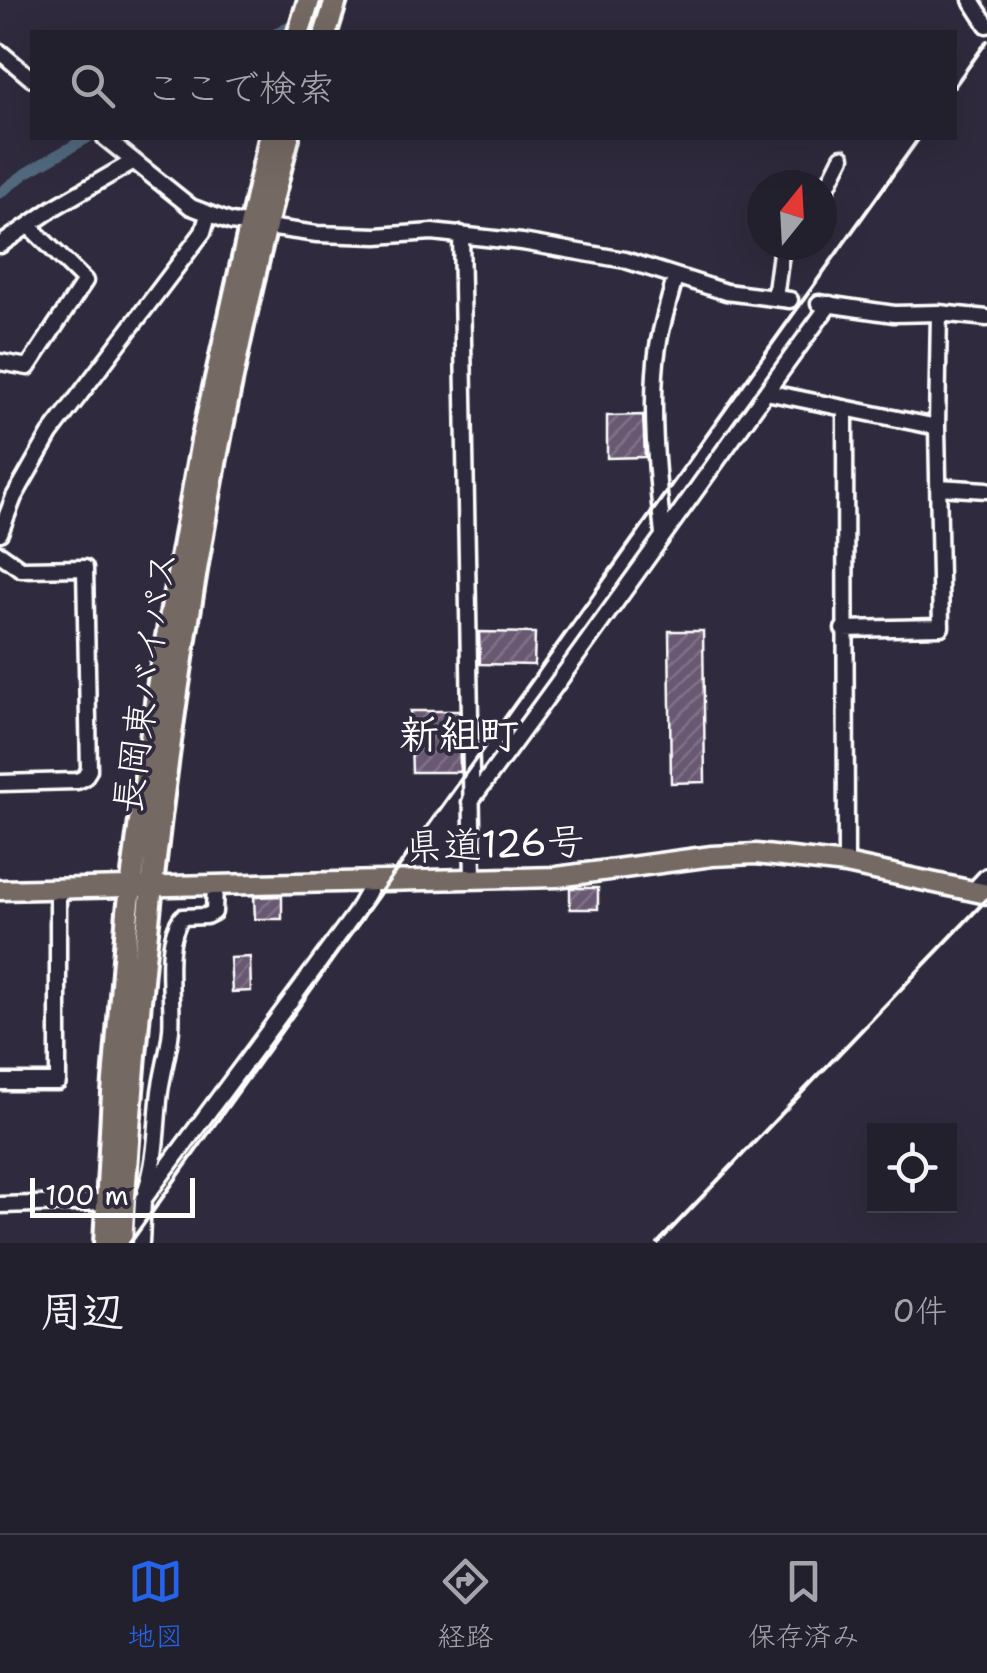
<!DOCTYPE html>
<html lang="ja">
<head>
<meta charset="utf-8">
<style>
  body { margin:0; font-family:"Shantell Sans","Klee One",sans-serif; background:#2b2836; color:#f1f3f6 }
  .controls { position:absolute; right:30px; bottom:30px; display:grid; overflow:hidden; border-radius:0px; box-shadow:0 10px 40px #0002 }
  .controls button { width:90px; height:90px; display:grid; place-items:center; padding:0; border:0; border-bottom:2px solid #403e4a; background:#23202e; color:#f1f3f6; font:50px sans-serif }
  .compass { position:absolute; left:747px; top:170px; width:90px; height:90px; border-radius:50%; background:#23202e; box-shadow:0 10px 40px #0002; rotate:18deg }
  .scale { position:absolute; left:30px; bottom:25px; width:165px; box-sizing:border-box; padding-left:10px; border:5px solid #fff; border-top:0; font-size:28px; line-height:35px; white-space:nowrap; color:#fff; -webkit-text-stroke:8px #2f2a3d; paint-order:stroke }
  .list { margin:0; padding:0; list-style:none }
  h2 { display:flex; justify-content:space-between; align-items:center; height:130px; margin:0; padding:0 40px; font-size:42px }
  h2 small { font-size:32px; font-weight:400; color:#a3a3aa }
  .icon { flex:none; width:55px; height:55px; fill:none; stroke:currentColor; stroke-width:2; stroke-linecap:round; stroke-linejoin:round }
  .map { position:relative; flex:none; width:987px; height:1243px; overflow:hidden }
  .search { position:absolute; background:#23202e; box-shadow:0 10px 40px #0002; left:30px; right:30px; top:30px; height:110px; display:flex; align-items:center; gap:25px; box-sizing:border-box; padding:0 35px; border-radius:0px; color:#a3a3aa; font-size:38px }
  .sheet { height:290px; background:#23202e }
  nav { display:flex; justify-content:space-around; align-items:center; box-sizing:border-box; height:140px; border-top:2px solid #403e4a; background:#23202e; font-size:28px; color:#a3a3aa }
  nav a { display:grid; justify-items:center; gap:5px }
  nav .on { color:#2563eb }
  .map>svg:first-child { display:block }
  .lines { fill:none; stroke-linecap:round; stroke-linejoin:round }
  .canal { stroke:#51687d; stroke-width:11 }
  .building { fill:url(#building-hatch); stroke:#fff; stroke-width:2.5 }
  .minor-tunnel { stroke:#443f50; stroke-width:14; stroke-dasharray:14 7; stroke-linecap:butt }
  .minor-casing { stroke:#fff; stroke-width:21 }
  .major-casing { stroke:#fff; stroke-width:25 }
  .highway-casing { stroke:#fff; stroke-width:28 }
  .minor { stroke:#2f2a3d; stroke-width:14 }
  .major { stroke:#756964; stroke-width:18 }
  .highway { stroke:#756964; stroke-width:20 }
  .rail { stroke:#fff; stroke-width:4 }
  .labels { text-anchor:middle; stroke-width:8; stroke-linejoin:round; paint-order:stroke }
  .street-label { font-size:38px; fill:#fff; stroke:#2f2a3d }
  .neighbourhood-label { font-size:40px; font-weight:bold; fill:#fff; stroke:#2f2a3d }
</style>
</head>
<body>
<div class="map">
<svg width="987" height="1243" viewBox="0 0 987 1243">
  <defs>
    <pattern id="building-hatch" width="6" height="6" patternUnits="userSpaceOnUse" patternTransform="scale(2.5)"><rect width="6" height="6" fill="#685872"/><path d="M-1 1l2-2M0 6l6-6M5 7l2-2" fill="none" stroke="#7f7187"/></pattern>
  </defs>
  <rect width="100%" height="100%" fill="#2f2a3d"/>
  <filter id="ink" filterUnits="userSpaceOnUse"><feTurbulence type="fractalNoise" baseFrequency=".01" numOctaves="2"/><feDisplacementMap in="SourceGraphic" scale="20" xChannelSelector="R" yChannelSelector="G"/><feConvolveMatrix kernelMatrix="1 2 1 2 8 2 1 2 1" color-interpolation-filters="sRGB"/></filter>
  <g filter="url(#ink)">
    <g class="lines">
      <!-- canal -->
      <path class="canal" d="M 278,32 L 336,1
        M 0,193 L 26,173 L 87,138"/>
    </g>
    <!-- building -->
    <path class="building" d="M 643,415 L 645,457 L 607,458 L 607,416 Z
      M 669,631 L 703,631 L 705,782 L 671,783 Z
      M 479,632 L 535,633 L 534,665 L 480,664 Z
      M 410,711 L 459,711 L 460,772 L 412,772 Z
      M 570,888 L 598,888 L 598,909 L 570,909 Z
      M 282,896 L 282,919 L 255,919 L 254,897 Z
      M 250,957 L 251,991 L 232,992 L 230,958 Z"/>
    <g class="lines">
      <!-- minor-tunnel -->
      <path class="minor-tunnel" d="M 790,300 L 819,303"/>
      <!-- minor casing -->
      <g class="minor-casing">
        <path id="minor" d="M 971,0 L 987,25
          M 0,52 L 32,79
          M 105,138 L 191,207 L 231,222 L 317,234 L 377,236 L 432,232 L 522,242 L 625,260 L 726,292 L 790,300
          M 822,197 L 842,157
          M 461,234 L 473,879
          M 0,245 L 55,207 L 134,161
          M 775,298 L 781,253 L 787,245
          M 819,303 L 894,314 L 939,313 L 987,318
          M 0,362 L 28,367 L 85,281 L 29,226
          M 766,392 L 937,427
          M 845,408 L 846,864
          M 938,487 L 987,490
          M 0,533 L 14,497 L 50,434 L 203,232 L 208,215
          M 663,534 C 657,477 649,403 658,346 C 662,323 669,301 675,278
          M 0,554 L 21,569 L 85,568 L 89,770 L 84,778 L 77,781 L 0,783
          M 843,629 L 941,627 L 937,427 L 939,313
          M 470,802 C 593,638 709,469 830,304
          M 973,891 L 987,876
          M 0,1082 L 58,1082 L 58,889
          M 146,1190 C 157,1158 156,1125 160,1091 C 163,1071 169,1051 171,1030 C 174,998 162,943 182,917 L 206,916 L 214,912 L 215,884
          M 0,1205 L 107,1202
          M 141,1243 L 143,1200 L 355,914 L 374,880"/>
      </g>
      <!-- major casing -->
      <g class="major-casing">
        <path id="major" d="M 0,890 L 557,877 L 712,856 L 756,854 L 846,864 L 987,894"/>
      </g>
      <!-- highway casing -->
      <g class="highway-casing">
        <path id="highway" d="M 299,32 L 309,0
          M 326,32 L 336,0
          M 105,1243 L 113,1093 L 128,911 L 158,687 L 202,441 L 270,138
          M 121,1243 C 144,871 193,499 288,138"/>
      </g>
      <!-- minor -->
      <use href="#minor" class="minor"/>
      <!-- major -->
      <use href="#major" class="major"/>
      <!-- highway -->
      <use href="#highway" class="highway"/>
      <!-- rail -->
      <path class="rail" d="M 954,87 L 987,41
        M 130,1243 L 919,138
        M 658,1243 L 987,899"/>
    </g>
  </g>
  <g class="labels">
    <!-- street labels -->
    <g class="street-label">
      <text transform="translate(145 682) rotate(-82)" y="13">長岡東バイパス</text>
      <text transform="translate(495 844) rotate(-2)" y="13">県道126号</text>
    </g>
    <!-- neighbourhood labels -->
    <g class="neighbourhood-label">
      <text x="459" y="748">新組町</text>
    </g>
  </g>
</svg>
<div class="controls">
<button><svg class="icon" aria-label="locate" viewBox="0 0 24 24"><circle cx="12" cy="12" r="6"/><path d="M12 2v4M12 18v4M2 12h4M18 12h4"/></svg></button>
</div>
<svg class="compass" viewBox="-18 -18 36 36"><path d="M0-13l5 13h-10z" fill="#e53935"/><path d="M0 13l5-13h-10z" fill="#a3a3aa"/></svg>
<div class="scale">100 m</div>
<div class="search"><svg class="icon" aria-label="search" viewBox="0 0 24 24"><circle cx="10" cy="10" r="6"/><path d="M15 15l6 6"/></svg>ここで検索</div>
</div>
<section class="sheet">
<h2>周辺<small>0件</small></h2>
<ul class="list">
</ul>
</section>
<nav>
<a class="on"><svg class="icon" aria-label="map" viewBox="0 0 24 24"><path d="M3 6l6-2 6 2 6-2v14l-6 2-6-2-6 2zM9 4v14M15 6v14"/></svg>地図</a>
<a><svg class="icon" aria-label="directions" viewBox="0 0 24 24"><path d="M12 3l9 9-9 9-9-9zM9 14v-3h6M13 9l2 2-2 2"/></svg>経路</a>
<a><svg class="icon" aria-label="saved" viewBox="0 0 24 24"><path d="M7 4h10v16l-5-4-5 4z"/></svg>保存済み</a>
</nav>
</body>
</html>
